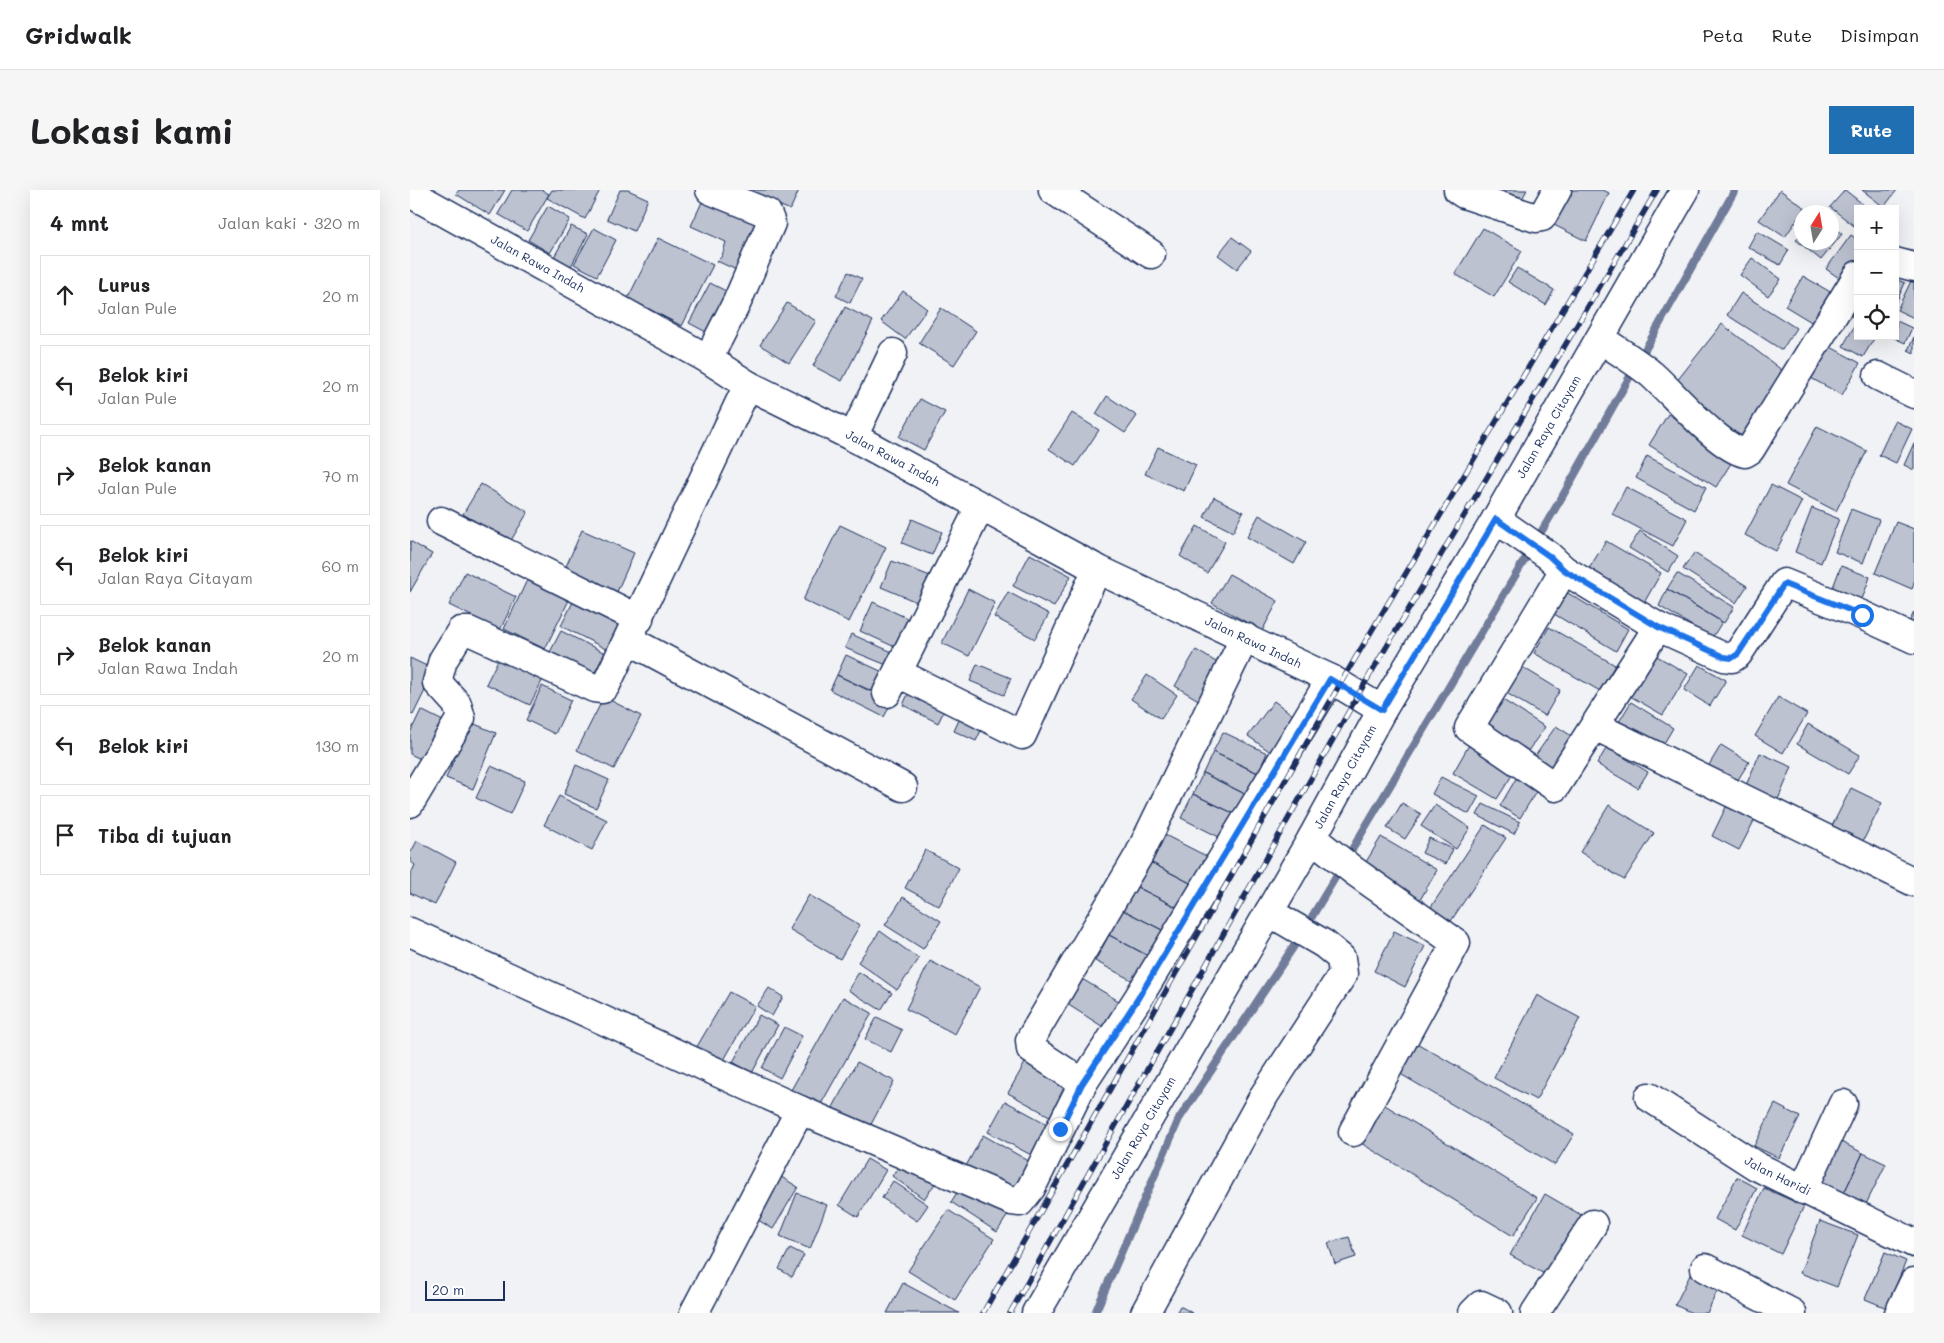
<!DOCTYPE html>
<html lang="id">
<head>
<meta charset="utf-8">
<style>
  body { margin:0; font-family:Mali,sans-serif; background:#f6f6f6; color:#202124 }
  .controls { position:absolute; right:15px; top:15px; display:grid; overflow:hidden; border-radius:0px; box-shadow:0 5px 20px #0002 }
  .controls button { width:45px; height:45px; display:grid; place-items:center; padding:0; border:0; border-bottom:1px solid #e0e0e0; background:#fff; color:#202124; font:25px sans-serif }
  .compass { position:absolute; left:1384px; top:15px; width:45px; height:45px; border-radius:50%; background:#fff; box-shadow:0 5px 20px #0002; rotate:11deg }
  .scale { position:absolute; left:15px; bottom:12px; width:80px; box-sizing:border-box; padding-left:5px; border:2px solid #1b2f5e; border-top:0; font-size:14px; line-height:18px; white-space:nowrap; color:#1b2f5e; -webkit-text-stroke:4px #fff; paint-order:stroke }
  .stop { position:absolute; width:15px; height:15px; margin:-11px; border:4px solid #1a73e8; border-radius:50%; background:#fff }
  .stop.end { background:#1a73e8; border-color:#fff; box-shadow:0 1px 5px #0008 }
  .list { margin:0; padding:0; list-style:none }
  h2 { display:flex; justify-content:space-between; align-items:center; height:65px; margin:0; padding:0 20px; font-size:21px }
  h2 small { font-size:16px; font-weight:400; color:#757577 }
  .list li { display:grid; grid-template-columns:32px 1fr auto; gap:15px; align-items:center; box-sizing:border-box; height:80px; margin:0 10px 10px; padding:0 10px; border:1px solid #e0e0e0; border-radius:0px }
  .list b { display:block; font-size:19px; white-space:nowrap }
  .list p { margin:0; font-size:16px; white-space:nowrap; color:#757577 }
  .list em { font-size:16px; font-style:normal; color:#757577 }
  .icon { flex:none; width:28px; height:28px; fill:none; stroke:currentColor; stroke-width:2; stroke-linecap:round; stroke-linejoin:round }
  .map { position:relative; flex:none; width:1504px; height:1123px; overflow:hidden; border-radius:0px }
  header { display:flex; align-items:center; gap:30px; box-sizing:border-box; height:70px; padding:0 25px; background:#fff; border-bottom:1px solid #e0e0e0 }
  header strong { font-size:24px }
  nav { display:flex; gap:28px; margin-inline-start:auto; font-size:18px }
  .intro { display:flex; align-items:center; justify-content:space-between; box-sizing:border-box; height:120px; padding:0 30px }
  h1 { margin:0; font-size:35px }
  .button { padding:12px 22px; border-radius:0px; background:#1f6fb2; color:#fff; font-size:18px; font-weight:700 }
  main { display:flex; gap:30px; padding:0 30px }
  aside { flex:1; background:#fff; border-radius:0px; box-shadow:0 5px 20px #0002 }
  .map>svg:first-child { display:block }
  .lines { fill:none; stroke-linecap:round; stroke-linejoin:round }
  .stream { stroke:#707c9a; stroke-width:8 }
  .building { fill:#bcc2d0; stroke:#1b2f5e }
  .minor-casing { stroke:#1b2f5e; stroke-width:31 }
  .major-casing { stroke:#1b2f5e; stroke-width:31 }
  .minor { stroke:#fff; stroke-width:28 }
  .major { stroke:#fff; stroke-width:28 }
  .rail-casing { stroke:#1b2f5e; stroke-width:5.5 }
  .rail { stroke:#fff; stroke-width:4; stroke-dasharray:11; stroke-linecap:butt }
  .route { stroke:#1a73e8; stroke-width:6 }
  .labels { text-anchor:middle; stroke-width:4; stroke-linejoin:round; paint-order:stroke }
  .street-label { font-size:12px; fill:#1b2f5e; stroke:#fff }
</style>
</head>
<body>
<header>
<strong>Gridwalk</strong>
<nav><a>Peta</a><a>Rute</a><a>Disimpan</a></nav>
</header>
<div class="intro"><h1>Lokasi kami</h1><a class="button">Rute</a></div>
<main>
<aside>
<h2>4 mnt<small>Jalan kaki · 320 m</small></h2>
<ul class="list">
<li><svg class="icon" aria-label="ahead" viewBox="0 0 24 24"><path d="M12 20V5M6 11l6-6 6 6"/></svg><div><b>Lurus</b><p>Jalan Pule</p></div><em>20 m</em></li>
<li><svg class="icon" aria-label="left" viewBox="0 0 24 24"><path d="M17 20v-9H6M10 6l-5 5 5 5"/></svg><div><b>Belok kiri</b><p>Jalan Pule</p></div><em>20 m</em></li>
<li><svg class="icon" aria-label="right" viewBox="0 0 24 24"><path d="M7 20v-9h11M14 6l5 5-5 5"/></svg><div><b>Belok kanan</b><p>Jalan Pule</p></div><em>70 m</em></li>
<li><svg class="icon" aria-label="left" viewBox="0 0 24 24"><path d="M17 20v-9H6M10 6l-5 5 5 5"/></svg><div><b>Belok kiri</b><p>Jalan Raya Citayam</p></div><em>60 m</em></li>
<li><svg class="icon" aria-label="right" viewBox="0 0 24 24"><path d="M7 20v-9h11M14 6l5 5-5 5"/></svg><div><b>Belok kanan</b><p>Jalan Rawa Indah</p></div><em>20 m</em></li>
<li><svg class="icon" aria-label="left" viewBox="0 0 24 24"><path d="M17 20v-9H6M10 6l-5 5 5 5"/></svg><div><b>Belok kiri</b></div><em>130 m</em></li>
<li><svg class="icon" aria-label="arrive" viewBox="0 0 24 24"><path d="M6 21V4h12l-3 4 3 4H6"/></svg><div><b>Tiba di tujuan</b></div></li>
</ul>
</aside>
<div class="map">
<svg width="1504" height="1123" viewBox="0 0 1504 1123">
  <rect width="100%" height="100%" fill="#f1f2f5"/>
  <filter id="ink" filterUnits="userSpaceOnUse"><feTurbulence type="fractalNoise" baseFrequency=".02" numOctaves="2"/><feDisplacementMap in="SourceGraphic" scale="10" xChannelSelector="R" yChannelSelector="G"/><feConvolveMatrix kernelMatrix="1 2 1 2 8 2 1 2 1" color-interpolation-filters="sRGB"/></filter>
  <g filter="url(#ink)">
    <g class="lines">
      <!-- stream -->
      <path class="stream" d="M 685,1123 L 769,929 L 888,750 L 1152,307 L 1325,0"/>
    </g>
    <!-- building -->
    <path class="building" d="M 49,0 L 95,0 L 80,25 L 46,4 Z
      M 102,0 L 132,0 L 139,4 L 117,41 L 88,24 Z
      M 142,0 L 190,0 L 175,29 L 137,8 Z
      M 210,0 L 218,0 L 238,9 L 224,41 L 197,29 Z
      M 336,0 L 389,0 L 380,20 Z
      M 1096,0 L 1117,0 L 1106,19 L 1090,10 Z
      M 1154,0 L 1193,0 L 1199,3 L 1176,51 L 1138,32 Z
      M 1370,0 L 1395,18 L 1375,47 L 1349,30 Z
      M 1435,0 L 1459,19 L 1448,19 L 1448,39 L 1420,17 Z
      M 1452,0 L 1487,0 L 1474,17 Z
      M 297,1 L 350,24 L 335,59 L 345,64 L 335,84 L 307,71 L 312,66 L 316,52 L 281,36 Z
      M 138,16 L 160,29 L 140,63 L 118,50 Z
      M 161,36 L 178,44 L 160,78 L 143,69 Z
      M 1422,36 L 1432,44 L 1411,70 L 1386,50 L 1392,43 L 1392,52 L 1422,52 Z
      M 184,38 L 206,50 L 187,86 L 164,74 Z
      M 1073,38 L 1112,61 L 1084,107 L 1045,84 Z
      M 1347,41 L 1379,60 L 1370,75 L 1338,57 Z
      M 1441,45 L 1448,50 L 1448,69 L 1432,90 L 1416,79 Z
      M 822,47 L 841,61 L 827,79 L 808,65 Z
      M 248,48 L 303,75 L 272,136 L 218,108 Z
      M 1342,68 L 1371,89 L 1358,106 L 1330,85 Z
      M 1107,78 L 1144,100 L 1136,115 L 1098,92 Z
      M 438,82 L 452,89 L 440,113 L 426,106 Z
      M 1393,86 L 1422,103 L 1403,133 L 1375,116 Z
      M 1503,87 L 1504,87 L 1504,128 L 1487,120 Z
      M 1485,89 L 1495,93 L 1485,115 Z
      M 300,93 L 318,102 L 298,143 L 279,133 Z
      M 493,101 L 517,119 L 495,149 L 471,131 Z
      M 1331,103 L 1386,138 L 1372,160 L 1317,125 Z
      M 1448,112 L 1448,129 L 1441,126 Z
      M 377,113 L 406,131 L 379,173 L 350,155 Z
      M 435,117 L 463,131 L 432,191 L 403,176 Z
      M 531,118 L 566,141 L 544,175 L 509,153 Z
      M 1487,131 L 1502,138 L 1495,153 L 1480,146 L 1485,146 Z
      M 1312,134 L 1382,188 L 1332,252 L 1262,197 Z
      M 1445,135 L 1448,137 L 1448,146 L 1465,147 L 1453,167 L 1433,156 Z
      M 1504,147 L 1504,163 L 1498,160 Z
      M 1417,155 L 1450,173 L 1432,205 L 1399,187 Z
      M 697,206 L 727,226 L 715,243 L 686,224 Z
      M 510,209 L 535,222 L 514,260 L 489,247 Z
      M 662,223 L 689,240 L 665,276 L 639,259 Z
      M 1258,224 L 1325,267 L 1306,297 L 1239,255 Z
      M 1485,231 L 1502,239 L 1486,273 L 1469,265 Z
      M 1407,236 L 1457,261 L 1426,321 L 1376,295 Z
      M 1504,253 L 1504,280 L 1494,275 Z
      M 748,257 L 786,275 L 774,301 L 735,284 Z
      M 1237,266 L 1296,297 L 1284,320 L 1226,288 Z
      M 71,294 L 118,322 L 100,352 L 53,324 Z
      M 1361,295 L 1392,311 L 1366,361 L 1335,345 Z
      M 1216,297 L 1277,329 L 1263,356 L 1202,324 Z
      M 804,307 L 833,322 L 823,342 L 794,327 Z
      M 1402,318 L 1429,329 L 1411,373 L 1385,362 Z
      M 1441,319 L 1469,330 L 1453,373 L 1425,362 Z
      M 849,325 L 896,352 L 884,374 L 837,347 Z
      M 502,329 L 532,342 L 522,365 L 492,353 Z
      M 1486,332 L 1504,339 L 1504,393 L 1502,399 L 1465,383 Z
      M 430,335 L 476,357 L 439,432 L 393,410 Z
      M 787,336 L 815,352 L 797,383 L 770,366 Z
      M 172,340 L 224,363 L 206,404 L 154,381 Z
      M 1230,341 L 1268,366 L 1258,382 L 1219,358 Z
      M 0,351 L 22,364 L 0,402 Z
      M 1196,351 L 1251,383 L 1231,418 L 1175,385 Z
      M 1284,363 L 1337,396 L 1326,413 L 1273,379 Z
      M 620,364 L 661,386 L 644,417 L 603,396 Z
      M 482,371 L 520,386 L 509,413 L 471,397 Z
      M 1431,376 L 1460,387 L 1450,415 L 1420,405 Z
      M 55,382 L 106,407 L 90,440 L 39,415 Z
      M 1267,383 L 1324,417 L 1314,433 L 1257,399 Z
      M 819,384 L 868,411 L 852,441 L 802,413 Z
      M 117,390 L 159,410 L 135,459 L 94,439 Z
      M 558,399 L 585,413 L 559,466 L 532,453 Z
      M 1257,399 L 1312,432 L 1302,448 L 1249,416 Z
      M 168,402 L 215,425 L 198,460 L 151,436 Z
      M 598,402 L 639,424 L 625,449 L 584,427 Z
      M 1156,402 L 1218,439 L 1206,461 L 1144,424 Z
      M 463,412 L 499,429 L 485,457 L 450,441 Z
      M 1504,422 L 1504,438 L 1498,435 Z
      M 1139,437 L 1205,475 L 1190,501 L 1124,463 Z
      M 151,441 L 195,463 L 183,486 L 139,464 Z
      M 441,444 L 489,465 L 484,478 L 435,458 Z
      M 93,460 L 137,481 L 120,515 L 76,494 Z
      M 786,460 L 816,478 L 795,514 L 765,496 Z
      M 436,465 L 475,483 L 466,503 L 427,485 Z
      M 1245,465 L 1278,484 L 1253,525 L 1220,506 Z
      M 0,468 L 25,480 L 3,525 L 0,523 Z
      M 567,474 L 601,488 L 594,505 L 560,491 Z
      M 1109,475 L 1150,500 L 1135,526 L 1093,501 Z
      M 1289,475 L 1316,490 L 1300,516 L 1274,500 Z
      M 427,485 L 482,512 L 474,527 L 420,500 Z
      M 737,485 L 767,505 L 751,529 L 721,509 Z
      M 503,493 L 539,511 L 528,533 L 493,515 Z
      M 132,496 L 161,510 L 145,544 L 116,530 Z
      M 194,507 L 231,526 L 204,579 L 167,560 Z
      M 1368,507 L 1397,524 L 1373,563 L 1345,546 Z
      M 1093,510 L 1135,537 L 1113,568 L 1072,541 Z
      M 864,511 L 887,528 L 862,563 L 838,546 Z
      M 1221,512 L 1263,538 L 1250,560 L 1207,535 Z
      M 554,519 L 576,530 L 566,551 L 544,541 Z
      M 11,520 L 37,533 L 19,573 L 0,564 L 0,543 Z
      M 60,532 L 86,543 L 63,599 L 36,588 Z
      M 1398,534 L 1450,565 L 1438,584 L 1387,554 Z
      M 1146,536 L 1168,550 L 1143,587 L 1121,572 Z
      M 813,542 L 857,563 L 848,583 L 803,562 Z
      M 1059,555 L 1104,582 L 1087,609 L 1043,583 Z
      M 1311,555 L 1339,572 L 1324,596 L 1296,580 Z
      M 1197,557 L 1238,582 L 1228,598 L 1187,574 Z
      M 803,562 L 848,583 L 837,605 L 793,583 Z
      M 1350,563 L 1382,577 L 1366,614 L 1334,600 Z
      M 166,575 L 199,590 L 186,618 L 154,604 Z
      M 81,576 L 115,591 L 100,624 L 66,608 Z
      M 1111,580 L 1132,592 L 1110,628 L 1090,616 Z
      M 793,583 L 837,605 L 827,625 L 783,604 Z
      M 1031,587 L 1069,606 L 1059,624 L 1022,604 Z
      M 1441,598 L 1472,613 L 1453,651 L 1422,636 Z
      M 783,604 L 827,625 L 815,650 L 771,628 Z
      M 149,606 L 197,630 L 182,660 L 134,635 Z
      M 992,613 L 1011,624 L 995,649 L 977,638 Z
      M 1073,614 L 1110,632 L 1104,644 L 1067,625 Z
      M 1025,615 L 1060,638 L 1046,659 L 1011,636 Z
      M 1199,615 L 1244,643 L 1214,690 L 1170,662 Z
      M 1317,615 L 1345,629 L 1329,660 L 1302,646 Z
      M 1075,635 L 1096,648 L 1039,734 L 1019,720 Z
      M 753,644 L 798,667 L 784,695 L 738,671 Z
      M 971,647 L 1027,680 L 1010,710 L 953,677 Z
      M 1019,648 L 1043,659 L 1036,674 L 1012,663 Z
      M 7,651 L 46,672 L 25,715 L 0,703 L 0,686 L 5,675 L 0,671 L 0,664 Z
      M 515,660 L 549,678 L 529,716 L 495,698 Z
      M 738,671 L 784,695 L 770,719 L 725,696 Z
      M 725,696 L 770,719 L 758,743 L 713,720 Z
      M 399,705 L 450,735 L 430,769 L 379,739 Z
      M 493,707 L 531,731 L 513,759 L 475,735 Z
      M 713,720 L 758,743 L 744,769 L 699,745 Z
      M 470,741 L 509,769 L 487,800 L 448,772 Z
      M 984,741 L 1015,756 L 995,797 L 964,781 Z
      M 699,745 L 744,769 L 731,795 L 685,771 Z
      M 520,771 L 570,797 L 545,844 L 496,819 Z
      M 449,782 L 482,803 L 471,820 L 438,800 Z
      M 672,789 L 717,816 L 701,842 L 657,814 Z
      M 359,798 L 373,807 L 362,826 L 347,816 Z
      M 319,802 L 345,816 L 311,875 L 285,860 Z
      M 1127,805 L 1170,828 L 1126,910 L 1084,888 Z
      M 433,807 L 462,823 L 410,916 L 381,900 Z
      M 349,825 L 368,835 L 342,883 L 323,872 Z
      M 467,827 L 492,840 L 481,862 L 455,849 Z
      M 374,837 L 392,846 L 370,888 L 352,878 Z
      M 1005,852 L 1164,944 L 1145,975 L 987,882 Z
      M 616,871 L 664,898 L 645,929 L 598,903 Z
      M 447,872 L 484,891 L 457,942 L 420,923 Z
      M 965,909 L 1127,1008 L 1103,1046 L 941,947 Z
      M 595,911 L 639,935 L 623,966 L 578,942 Z
      M 1365,914 L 1390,927 L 1369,968 L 1344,956 Z
      M 573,945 L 624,974 L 607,1005 L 556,976 Z
      M 1431,952 L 1453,963 L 1433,1005 L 1410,994 Z
      M 1453,963 L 1476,974 L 1455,1016 L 1433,1005 Z
      M 495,968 L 527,991 L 514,1009 L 482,986 Z
      M 457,969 L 476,980 L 448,1027 L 429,1015 Z
      M 363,982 L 388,997 L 363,1039 L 338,1024 Z
      M 1327,987 L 1347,998 L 1325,1040 L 1305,1029 Z
      M 483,991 L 518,1015 L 507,1031 L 472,1008 Z
      M 553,993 L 599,1023 L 587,1042 L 541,1012 Z
      M 1354,998 L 1394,1016 L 1371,1064 L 1332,1045 Z
      M 387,1003 L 417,1015 L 400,1059 L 370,1046 Z
      M 1135,1004 L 1173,1026 L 1138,1086 L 1100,1065 Z
      M 538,1020 L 584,1049 L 545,1110 L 498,1081 Z
      M 1410,1031 L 1448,1045 L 1427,1097 L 1390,1083 Z
      M 939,1047 L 946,1067 L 925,1074 L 918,1053 Z
      M 380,1058 L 394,1065 L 382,1087 L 369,1079 Z
      M 1475,1062 L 1496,1071 L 1477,1118 L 1455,1109 Z
      M 1280,1085 L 1308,1099 L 1297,1123 L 1282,1123 L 1265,1115 Z
      M 493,1093 L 549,1123 L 477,1123 Z
      M 770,1116 L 782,1123 L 766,1123 Z"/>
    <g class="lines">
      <!-- minor casing -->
      <g class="minor-casing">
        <g id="minor">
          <path d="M 643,0 L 741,64"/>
          <path d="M 1048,0 L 1054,4 L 1126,28 L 1132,27 L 1147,0"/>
          <path id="s1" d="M 0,3 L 298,169 L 338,195 L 443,247 L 687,379 L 921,489 L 972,520"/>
          <path d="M 1485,72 L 1504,77"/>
          <path d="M 1190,149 C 1207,160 1225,171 1241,184 C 1262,202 1309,258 1335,263 L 1340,260 L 1448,85"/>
          <path d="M 298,169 L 327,112 L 361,33 L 357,23 L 300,0"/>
          <path d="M 1468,186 L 1504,204"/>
          <path d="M 443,247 L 483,163"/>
          <path d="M 1086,329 L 1139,366 L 1154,380 L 1248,437 L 1314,467 L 1322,468 L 1328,464 L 1374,393 L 1452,425 L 1504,449"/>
          <path d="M 31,331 L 229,429"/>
          <path d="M 1154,380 L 1059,538 L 1145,597 L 1248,437"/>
          <path d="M 219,450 L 493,597"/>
          <path d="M 488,483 L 612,545 L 687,379"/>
          <path d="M 477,503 L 570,317"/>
          <path d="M 1185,536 L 1504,692"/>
          <path d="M 0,613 L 51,528 L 47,514 L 27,492 L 33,470 L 51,441 L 59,441 L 184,498 L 192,499 L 196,495 L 338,195"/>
          <path d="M 902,648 L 944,681 L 1046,753 L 943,942"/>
          <path d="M 0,742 L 390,920 L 602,1011 L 610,1012 L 621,998 L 673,893 L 727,810 L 921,489"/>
          <path d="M 673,893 L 621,859 L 620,850 L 729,665 L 835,447"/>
          <path id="s2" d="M 1239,907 L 1346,976 L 1504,1053"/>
          <path d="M 1393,1000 L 1433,914"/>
          <path d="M 1295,1078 L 1382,1123"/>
          <path d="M 284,1123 L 390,920"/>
          <path d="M 735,1123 L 855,904 L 933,784 L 931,768 L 914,754 L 859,722"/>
          <path d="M 1063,1123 L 1071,1115 L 1088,1123"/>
          <path d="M 1125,1123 L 1183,1034"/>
          <path d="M 1489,1123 L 1504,1092"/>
        </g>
      </g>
      <!-- major casing -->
      <g class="major-casing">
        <g id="major">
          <path id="s3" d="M 626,1123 L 902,648 L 972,520 L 1086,329 L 1275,0"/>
        </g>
      </g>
      <!-- minor -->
      <use href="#minor" class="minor"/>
      <!-- major -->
      <use href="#major" class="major"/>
      <!-- rail casing -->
      <g class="rail-casing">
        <path id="rail" d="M 573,1123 L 930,494 L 1224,0
          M 600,1123 L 948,505 L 1247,0"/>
      </g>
      <!-- rail -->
      <use href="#rail" class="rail"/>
    </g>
  </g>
  <g class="lines" filter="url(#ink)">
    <!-- route -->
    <path class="route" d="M 650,939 L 672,894 L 727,810 L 920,489 L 972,520 L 1086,329 L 1139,366 L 1154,380 L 1248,437 L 1314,467 L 1322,468 L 1328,464 L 1374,394 L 1452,425"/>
  </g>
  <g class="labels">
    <!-- street labels -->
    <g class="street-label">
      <text dy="4" stroke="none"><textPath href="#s1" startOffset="146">Jalan Rawa Indah</textPath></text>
      <text dy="4" stroke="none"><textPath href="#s3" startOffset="1024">Jalan Raya Citayam</textPath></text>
      <text dy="4" stroke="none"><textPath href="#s1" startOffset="551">Jalan Rawa Indah</textPath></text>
      <text dy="4" stroke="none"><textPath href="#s1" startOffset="956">Jalan Rawa Indah</textPath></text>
      <text dy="4" stroke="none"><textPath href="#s3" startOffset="619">Jalan Raya Citayam</textPath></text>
      <text dy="4" stroke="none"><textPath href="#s3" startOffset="214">Jalan Raya Citayam</textPath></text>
      <text dy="4" stroke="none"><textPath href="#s2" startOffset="151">Jalan Haridi</textPath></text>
    </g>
  </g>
</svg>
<div class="controls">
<button>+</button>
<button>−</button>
<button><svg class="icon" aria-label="locate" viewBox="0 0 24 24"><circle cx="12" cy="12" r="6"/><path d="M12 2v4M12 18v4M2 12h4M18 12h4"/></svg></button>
</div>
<svg class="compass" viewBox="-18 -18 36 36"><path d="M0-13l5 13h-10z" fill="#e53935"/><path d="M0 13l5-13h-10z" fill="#757577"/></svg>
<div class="scale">20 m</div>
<div class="stop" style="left:1452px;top:425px"></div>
<div class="stop end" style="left:650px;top:939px"></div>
</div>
</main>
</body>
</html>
